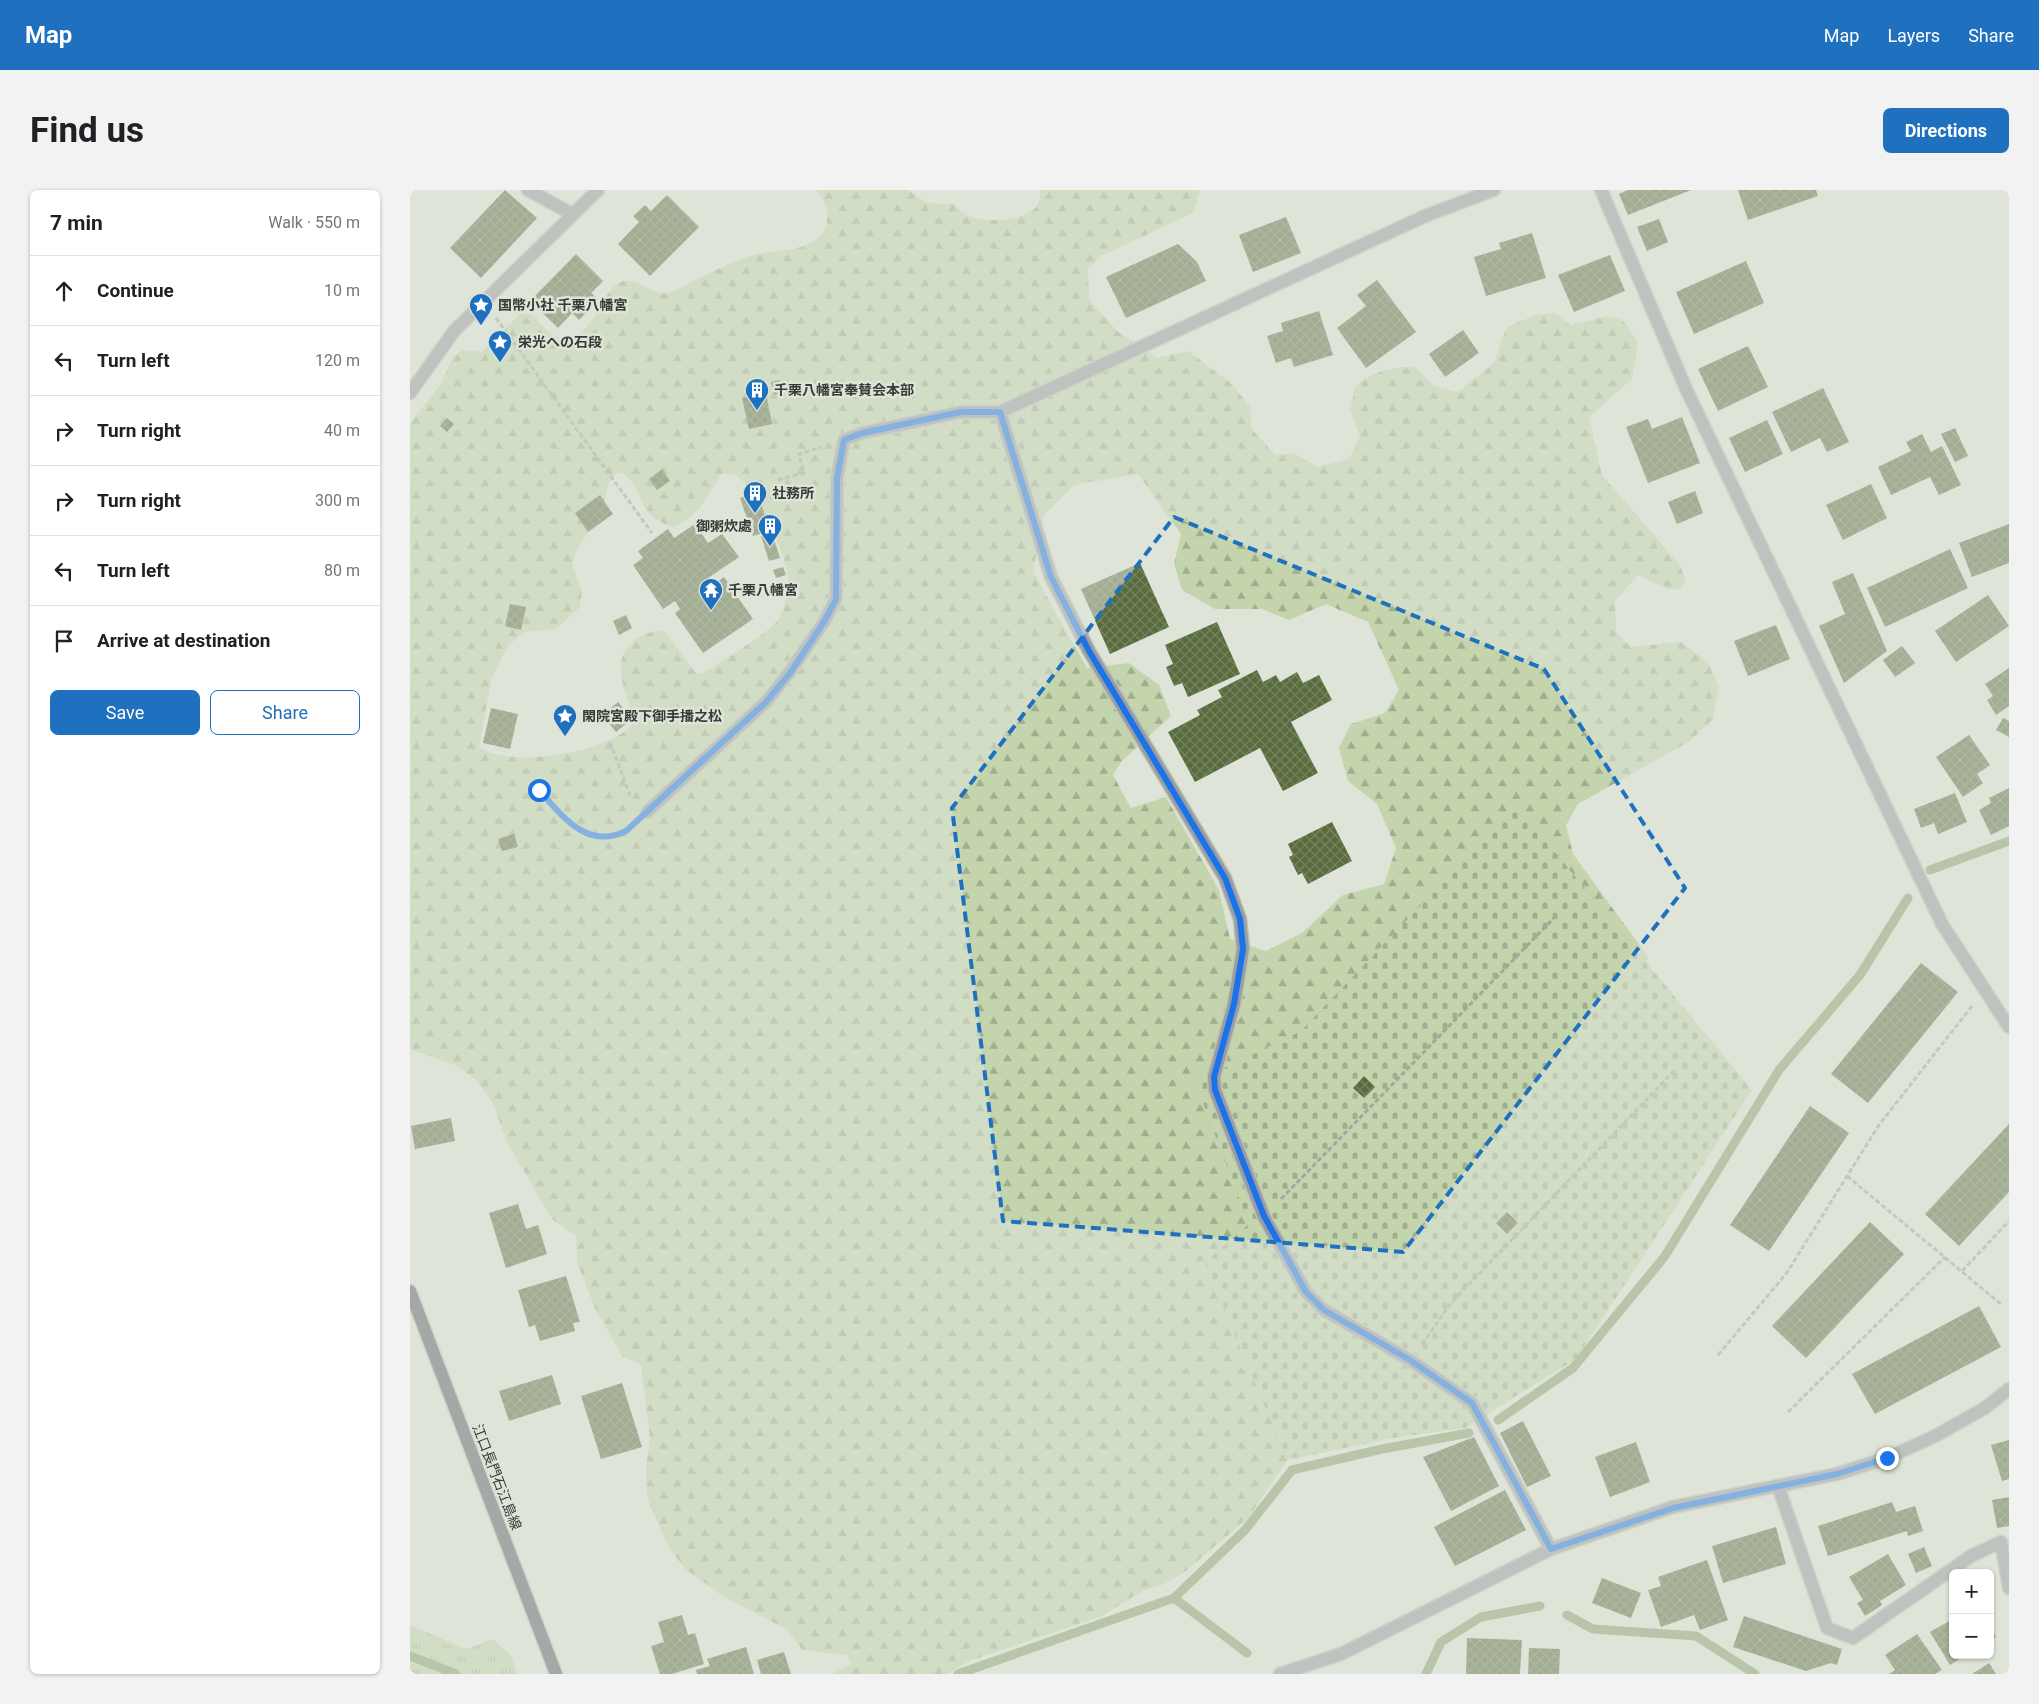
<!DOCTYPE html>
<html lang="en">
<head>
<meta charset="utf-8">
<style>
  body { margin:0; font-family:Roboto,"Noto Sans JP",sans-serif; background:#f2f2f2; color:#202124 }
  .controls { position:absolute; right:15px; bottom:15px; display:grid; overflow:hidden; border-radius:8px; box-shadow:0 1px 4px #0004 }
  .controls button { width:45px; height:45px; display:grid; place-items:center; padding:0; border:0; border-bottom:1px solid #e0e0e0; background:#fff; color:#202124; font:25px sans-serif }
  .stop { position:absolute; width:15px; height:15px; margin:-11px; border:4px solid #1a73e8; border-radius:50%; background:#fff }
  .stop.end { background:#1a73e8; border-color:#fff; box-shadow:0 1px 5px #0008 }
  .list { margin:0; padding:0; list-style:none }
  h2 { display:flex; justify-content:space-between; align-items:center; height:65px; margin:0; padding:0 20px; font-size:21px }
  h2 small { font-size:16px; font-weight:400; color:#757577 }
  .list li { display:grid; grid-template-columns:32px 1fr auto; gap:15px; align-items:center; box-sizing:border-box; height:70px; padding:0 20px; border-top:1px solid #e0e0e0 }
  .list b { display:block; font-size:19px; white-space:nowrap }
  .list em { font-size:16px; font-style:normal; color:#757577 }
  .actions { display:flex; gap:10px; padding:15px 20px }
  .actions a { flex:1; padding:11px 0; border:1px solid #1f70bf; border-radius:8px; text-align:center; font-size:18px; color:#1f70bf }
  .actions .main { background:#1f70bf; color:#fff }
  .icon { flex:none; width:28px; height:28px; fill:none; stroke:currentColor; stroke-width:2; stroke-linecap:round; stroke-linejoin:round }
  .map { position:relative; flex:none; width:1599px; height:1484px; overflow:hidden; border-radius:8px }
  header { display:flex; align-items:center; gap:30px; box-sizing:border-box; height:70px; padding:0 25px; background:#1f70bf; color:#fff }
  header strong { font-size:24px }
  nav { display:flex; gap:28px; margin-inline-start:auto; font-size:18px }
  .intro { display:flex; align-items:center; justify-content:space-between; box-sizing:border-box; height:120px; padding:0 30px }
  h1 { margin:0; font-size:35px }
  .button { padding:12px 22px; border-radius:8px; background:#1f70bf; color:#fff; font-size:18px; font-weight:700 }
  main { display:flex; gap:30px; padding:0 30px }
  aside { flex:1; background:#fff; border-radius:8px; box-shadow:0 1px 4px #0004 }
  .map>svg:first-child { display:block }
  .grass { fill:url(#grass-tufts) }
  .forest { fill:url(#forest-firs); fill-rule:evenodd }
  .cemetery { fill:url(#cemetery-stones) }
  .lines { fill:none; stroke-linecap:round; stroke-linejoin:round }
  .stream { stroke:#8ba06f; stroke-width:9 }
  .building { fill:url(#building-cross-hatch) }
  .minor-casing { stroke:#bdc2b8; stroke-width:15 }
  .major-casing { stroke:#bdc2b8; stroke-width:15 }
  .path { stroke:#a3a89e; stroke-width:3; stroke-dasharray:5 2.5; stroke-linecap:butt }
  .minor { stroke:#999ca1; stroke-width:12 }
  .major { stroke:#5d636b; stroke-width:12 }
  .route { stroke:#1a73e8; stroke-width:6 }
  .marked { fill:none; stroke:#1f70bf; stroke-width:4; stroke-dasharray:10 6; stroke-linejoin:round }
  .labels { text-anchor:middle; stroke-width:5; stroke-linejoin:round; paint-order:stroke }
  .poi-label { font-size:14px; font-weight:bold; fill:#393b37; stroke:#dee4d8; text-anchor:start }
  .street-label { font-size:14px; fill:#393b37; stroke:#dee4d8 }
</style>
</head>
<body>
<header>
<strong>Map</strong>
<nav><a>Map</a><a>Layers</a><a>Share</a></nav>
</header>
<div class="intro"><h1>Find us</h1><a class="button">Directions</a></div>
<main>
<aside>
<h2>7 min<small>Walk · 550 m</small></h2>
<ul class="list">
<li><svg class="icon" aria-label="ahead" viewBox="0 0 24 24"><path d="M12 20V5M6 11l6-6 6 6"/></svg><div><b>Continue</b></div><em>10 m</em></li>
<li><svg class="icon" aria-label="left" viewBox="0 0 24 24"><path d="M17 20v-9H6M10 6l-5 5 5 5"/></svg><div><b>Turn left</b></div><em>120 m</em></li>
<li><svg class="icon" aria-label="right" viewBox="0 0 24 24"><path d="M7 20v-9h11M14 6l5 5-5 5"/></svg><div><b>Turn right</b></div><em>40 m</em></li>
<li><svg class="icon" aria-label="right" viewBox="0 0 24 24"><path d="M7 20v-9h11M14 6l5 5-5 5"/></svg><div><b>Turn right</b></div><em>300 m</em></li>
<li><svg class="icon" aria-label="left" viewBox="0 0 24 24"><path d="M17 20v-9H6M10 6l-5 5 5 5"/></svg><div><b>Turn left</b></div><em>80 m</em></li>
<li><svg class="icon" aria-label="arrive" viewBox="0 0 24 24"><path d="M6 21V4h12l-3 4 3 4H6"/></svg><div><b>Arrive at destination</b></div></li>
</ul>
<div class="actions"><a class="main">Save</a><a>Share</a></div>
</aside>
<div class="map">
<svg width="1599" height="1484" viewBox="0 0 1599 1484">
  <defs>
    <pattern id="grass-tufts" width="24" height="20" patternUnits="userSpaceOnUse" patternTransform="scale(1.25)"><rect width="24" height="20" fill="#c4d5ae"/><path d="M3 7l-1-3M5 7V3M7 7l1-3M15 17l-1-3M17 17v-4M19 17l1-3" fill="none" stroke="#a0ae8e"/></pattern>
    <pattern id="forest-firs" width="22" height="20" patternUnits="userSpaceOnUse" patternTransform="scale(1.25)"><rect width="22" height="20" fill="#c4d5ae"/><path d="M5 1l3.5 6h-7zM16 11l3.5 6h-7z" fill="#a0ae8e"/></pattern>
    <pattern id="cemetery-stones" width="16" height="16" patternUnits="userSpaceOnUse" patternTransform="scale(1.25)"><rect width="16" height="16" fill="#c4d5ae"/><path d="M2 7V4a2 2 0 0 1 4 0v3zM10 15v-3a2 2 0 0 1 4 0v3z" fill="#a0ae8e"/></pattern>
    <pattern id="building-cross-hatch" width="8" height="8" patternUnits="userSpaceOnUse" patternTransform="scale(1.25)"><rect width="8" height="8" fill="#596c3e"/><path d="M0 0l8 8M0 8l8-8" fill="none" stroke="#74825f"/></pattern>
  </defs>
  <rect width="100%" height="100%" fill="#dee4d8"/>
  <!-- grass -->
  <path class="grass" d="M 0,1435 L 56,1459 L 83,1449 L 102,1467 L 107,1484 L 0,1484 Z"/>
  <!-- forest -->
  <path class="forest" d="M 406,0 L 498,0 C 514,12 522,17 543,13 C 546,16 550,21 554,24 C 570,34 621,33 629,12 C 630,8 630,3 630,0 L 790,0 L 783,23 L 693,65 L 678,78 L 679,109 L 707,141 L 747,168 L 778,161 L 822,194 L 840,217 L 842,239 L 865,265 L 884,263 L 908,277 L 939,269 L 950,246 L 940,220 L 945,196 C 963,182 982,176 1005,177 L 1024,196 L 1048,202 L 1084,173 L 1096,138 L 1125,125 L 1145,123 L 1161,135 L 1198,126 L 1213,130 L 1228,152 L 1222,189 L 1179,227 L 1192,285 L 1270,375 L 1276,391 L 1269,399 L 1258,399 L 1228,385 L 1205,411 L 1206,442 L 1221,457 L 1271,452 L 1298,472 L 1309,498 L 1303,529 L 1280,551 L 1168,614 L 1156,635 L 1163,664 L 1239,768 L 1231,778 L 858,1062 L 880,1266 L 838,1328 L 776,1381 L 752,1395 L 734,1400 L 692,1426 L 559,1471 L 538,1484 L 422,1484 L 441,1474 L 437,1465 L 392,1460 L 378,1440 L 318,1409 L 276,1380 L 258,1356 L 237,1307 L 236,1277 L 240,1249 L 231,1175 L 212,1166 L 185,1118 L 167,1072 L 166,1046 L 142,1029 L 97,952 L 83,913 L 66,890 L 45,875 L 0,859 L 0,233 L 31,194 L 43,167 L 53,160 L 72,162 L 110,124 L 122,124 C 128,130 136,141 144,145 C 180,165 189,100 211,92 C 229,86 239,106 257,103 C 265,102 274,96 281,92 C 302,82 325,70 347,64 C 363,61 395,60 406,50 C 423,36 419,15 406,0 ZM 212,282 C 238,303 224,326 264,337 C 290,324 297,308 311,284 C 315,284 320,283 323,284 C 343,291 377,366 378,387 C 379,400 375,417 369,428 C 361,443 311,471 295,482 L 287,484 L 254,441 C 244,440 237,443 228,448 C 196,469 217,501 224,531 C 206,563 98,579 69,557 L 81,490 L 97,457 L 114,442 L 146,439 L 169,418 L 172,402 L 162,373 L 169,355 L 192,325 L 198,294 L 204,285 ZM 728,284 L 771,344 L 764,374 L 772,400 L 805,419 L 852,419 L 879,430 L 916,414 L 958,432 L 989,500 L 975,523 L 941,534 L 929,558 L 938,591 L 967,614 L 986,658 L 974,694 L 933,705 L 892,743 L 856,761 L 820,749 L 809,700 L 756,607 L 721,618 L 703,585 L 711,572 L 761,526 L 749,495 L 719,473 L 677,478 L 623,382 L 634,325 L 664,295 Z"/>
  <!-- cemetery -->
  <path class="cemetery" d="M 1106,615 L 1342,900 L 1166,1169 L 1055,1238 L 983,1248 L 877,1270 L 795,1072 L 839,1034 L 785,892 L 891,841 Z"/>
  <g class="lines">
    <!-- stream -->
    <path class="stream" d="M 1520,680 L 1599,651
      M 1088,1230 L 1163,1178 L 1255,1066 L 1369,880 L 1450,785 L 1498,708
      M 764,1408 L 835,1340 L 882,1280 L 972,1259 L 1059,1243
      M 1157,1425 L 1183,1439 L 1286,1446 L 1345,1484
      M 0,1466 L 46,1484
      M 548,1484 L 764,1408 L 837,1463
      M 1016,1484 L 1031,1452 L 1071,1427 L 1130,1416"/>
  </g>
  <!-- building -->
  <path class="building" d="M 95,0 L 127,28 L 71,88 L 40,58 Z
    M 1218,0 L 1281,0 L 1218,25 L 1209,4 Z
    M 1328,0 L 1406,0 L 1408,6 L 1338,30 Z
    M 257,5 L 289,37 L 240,86 L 208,54 L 229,32 L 223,26 L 235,15 L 241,21 Z
    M 876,27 L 891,63 L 843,82 L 829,45 Z
    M 1249,29 L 1258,52 L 1237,61 L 1227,37 Z
    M 1122,43 L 1136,88 L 1076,106 L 1064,67 L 1091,59 L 1089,53 Z
    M 768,54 L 787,72 L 796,91 L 716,128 L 696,87 Z
    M 166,64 L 193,91 L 181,103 L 189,110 L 169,130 L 162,123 L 148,138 L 120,111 Z
    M 1200,65 L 1215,101 L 1164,122 L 1148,85 Z
    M 1336,71 L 1354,113 L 1284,144 L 1266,102 Z
    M 967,90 L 1006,142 L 956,178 L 927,138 L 956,116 L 947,105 Z
    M 909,121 L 923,165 L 884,177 L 881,168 L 866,173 L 857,146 L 873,141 L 871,133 Z
    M 1053,140 L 1069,163 L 1035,187 L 1019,164 Z
    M 1338,156 L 1358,197 L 1308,221 L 1288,179 Z
    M 370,190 L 373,203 L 364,205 L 361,192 Z
    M 1413,198 L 1439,252 L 1417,262 L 1410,248 L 1381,262 L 1362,222 Z
    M 356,203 L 362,234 L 339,239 L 332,208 Z
    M 1272,227 L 1290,273 L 1238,293 L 1216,237 L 1238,229 L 1242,239 Z
    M 37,228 L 44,234 L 37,242 L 30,236 Z
    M 1357,230 L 1373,264 L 1335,282 L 1319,248 Z
    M 1545,238 L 1558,266 L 1545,272 L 1531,244 Z
    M 1512,244 L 1521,262 L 1532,256 L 1551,295 L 1529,305 L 1520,287 L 1481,305 L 1468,277 L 1501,261 L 1496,252 Z
    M 252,279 L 260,291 L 247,300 L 239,289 Z
    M 1461,294 L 1477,328 L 1433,350 L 1416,315 Z
    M 1285,301 L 1293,323 L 1267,334 L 1258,312 Z
    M 347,302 L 360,341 L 343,346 L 330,308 Z
    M 190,305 L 203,324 L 178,342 L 165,323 Z
    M 285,334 L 298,353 L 312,344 L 329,367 L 298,388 L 303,395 L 314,387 L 343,429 L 293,463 L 265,423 L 270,419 L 265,411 L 253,419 L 223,375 L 233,368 L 228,361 L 258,339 L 264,348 Z
    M 1599,334 L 1599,373 L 1562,387 L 1549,353 Z
    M 362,343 L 370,368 L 359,371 L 351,346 Z
    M 1540,359 L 1558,398 L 1475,437 L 1457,398 Z
    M 730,373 L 759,437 L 700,464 L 671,399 Z
    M 373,377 L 376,385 L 366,388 L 363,380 Z
    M 1443,383 L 1477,461 L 1434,493 L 1409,436 L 1435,424 L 1422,392 Z
    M 1578,405 L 1599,436 L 1546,472 L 1525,441 Z
    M 100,414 L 116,417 L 111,440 L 95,436 Z
    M 216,425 L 222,438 L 209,445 L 203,431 Z
    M 807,432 L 830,484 L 778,507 L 772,493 L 764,496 L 756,477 L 763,474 L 755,455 Z
    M 1366,435 L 1380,469 L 1338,486 L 1324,451 Z
    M 1492,456 L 1505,473 L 1485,487 L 1473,470 Z
    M 1599,478 L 1599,516 L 1586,525 L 1577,510 L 1583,506 L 1575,494 Z
    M 847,480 L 853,492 L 866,485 L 870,492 L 887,482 L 893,493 L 909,485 L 922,510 L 881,532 L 908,583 L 873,601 L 850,558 L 785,592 L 758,542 L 790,525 L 787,520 L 812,507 L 808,500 Z
    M 208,512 L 222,529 L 206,542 L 192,525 Z
    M 81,518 L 108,524 L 100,559 L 73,553 Z
    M 1593,528 L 1599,531 L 1599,547 L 1586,540 Z
    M 1559,545 L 1580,575 L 1567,584 L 1573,593 L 1553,607 L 1526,567 Z
    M 1599,598 L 1599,636 L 1581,645 L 1569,620 L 1581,613 L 1579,608 Z
    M 1545,603 L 1557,632 L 1528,644 L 1524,633 L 1511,638 L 1504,619 Z
    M 922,632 L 942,671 L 898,694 L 892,683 L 888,685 L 879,667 L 883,665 L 878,654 Z
    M 104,644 L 108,657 L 92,661 L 88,649 Z
    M 1511,773 L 1548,802 L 1458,913 L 1421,884 Z
    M 954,886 L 965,897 L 954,908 L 943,898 Z
    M 1400,916 L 1439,943 L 1359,1061 L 1320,1035 Z
    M 41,928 L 45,951 L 5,959 L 1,936 Z
    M 1599,934 L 1599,1002 L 1549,1056 L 1515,1024 Z
    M 108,1014 L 116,1039 L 128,1035 L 137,1064 L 96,1078 L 79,1023 Z
    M 1097,1022 L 1108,1033 L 1097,1044 L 1086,1033 Z
    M 1460,1032 L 1494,1064 L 1396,1168 L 1362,1136 Z
    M 156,1086 L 170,1132 L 163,1133 L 165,1141 L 130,1151 L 125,1135 L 119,1137 L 108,1100 Z
    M 1569,1116 L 1591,1157 L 1465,1224 L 1442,1184 Z
    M 142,1185 L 151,1214 L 99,1231 L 89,1201 Z
    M 212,1193 L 232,1257 L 191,1269 L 171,1206 Z
    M 1113,1231 L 1141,1286 L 1117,1297 L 1090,1243 Z
    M 1064,1247 L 1089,1296 L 1041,1321 L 1013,1267 Z
    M 1599,1250 L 1599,1289 L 1592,1291 L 1581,1255 Z
    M 1226,1252 L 1240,1292 L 1200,1307 L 1185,1267 Z
    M 1095,1300 L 1116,1340 L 1045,1376 L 1024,1337 Z
    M 1599,1307 L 1599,1336 L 1587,1338 L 1582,1310 Z
    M 1482,1312 L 1486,1322 L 1505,1316 L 1513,1341 L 1498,1346 L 1497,1341 L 1418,1366 L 1408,1336 Z
    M 1366,1337 L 1376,1374 L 1313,1393 L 1302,1356 Z
    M 1514,1357 L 1522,1376 L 1506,1383 L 1498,1364 Z
    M 1478,1364 L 1496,1395 L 1470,1411 L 1472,1415 L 1455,1426 L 1447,1413 L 1453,1410 L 1439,1387 Z
    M 1297,1370 L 1318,1430 L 1290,1440 L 1284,1425 L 1251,1437 L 1238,1400 L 1251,1396 L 1248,1387 Z
    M 1192,1388 L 1231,1403 L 1221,1428 L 1182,1413 Z
    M 272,1425 L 278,1445 L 285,1443 L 294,1474 L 262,1484 L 250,1484 L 241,1456 L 254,1452 L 248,1432 Z
    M 1334,1426 L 1432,1459 L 1427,1475 L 1421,1473 L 1396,1481 L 1323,1457 Z
    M 1543,1429 L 1543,1465 L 1556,1465 L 1540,1475 L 1520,1442 Z
    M 1580,1437 L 1586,1447 L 1580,1450 Z
    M 1507,1444 L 1532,1480 L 1525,1484 L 1479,1484 L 1485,1480 L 1475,1465 Z
    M 1057,1448 L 1112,1450 L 1110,1484 L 1056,1484 Z
    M 336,1457 L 344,1484 L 287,1484 L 286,1480 L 300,1476 L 297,1469 Z
    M 1119,1458 L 1150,1459 L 1149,1484 L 1118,1484 Z
    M 374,1462 L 381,1484 L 351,1484 L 347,1470 Z
    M 1579,1473 L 1586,1484 L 1562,1484 Z"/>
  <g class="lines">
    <!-- minor casing -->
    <g class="minor-casing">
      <path id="minor" d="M 118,0 L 162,24
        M 1084,0 L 1015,26 L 590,222 L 641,387 L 679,461 L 815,688 L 830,729 L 833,759 L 824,814 L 804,887 L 805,900 L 854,1027 L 896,1102 L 914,1120 L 1000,1170 L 1062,1213 L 1141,1359
        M 1191,0 L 1277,201 L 1532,734 L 1599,837
        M 0,203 L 44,141 L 188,0
        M 237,622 L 356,512 L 379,483 L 414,432 L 426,409 L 427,288 L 434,250 L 452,243 L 551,222 L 590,222
        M 1368,1296 L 1417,1438 L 1443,1448 L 1561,1366 L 1591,1352 L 1599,1398
        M 870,1484 L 931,1464 L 1141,1359 L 1263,1317 L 1427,1284 L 1477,1268 L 1525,1246 L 1575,1218 L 1599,1199"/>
    </g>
    <!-- major casing -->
    <g class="major-casing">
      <path id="major" d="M 0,1101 L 146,1484"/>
    </g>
    <!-- path -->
    <path class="path" d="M 86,128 L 242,343
      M 368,290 L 394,283 L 389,264 L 412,257
      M 200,552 L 221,608
      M 129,600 C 151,625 187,668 222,636
      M 1437,986 L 1592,1115
      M 871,1009 L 1144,728
      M 1552,1081 L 1599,1031
      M 1012,1154 L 1041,1113 L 1265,880
      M 1308,1165 L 1376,1084 L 1469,935 L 1562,816
      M 1378,1222 L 1535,1067"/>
    <!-- minor -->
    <use href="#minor" class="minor"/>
    <!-- major -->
    <use href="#major" class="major"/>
  </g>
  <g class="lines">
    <!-- route -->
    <path class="route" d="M 129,600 C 153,627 177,660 216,641 L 356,512 L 380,483 L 414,432 L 426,409 L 427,288 L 434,250 L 452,243 L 551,222 L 590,222 L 641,387 L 679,461 L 815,688 L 830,729 L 833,759 L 824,814 L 804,887 L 805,900 L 854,1026 L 896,1102 L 914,1120 L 1000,1170 L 1062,1213 L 1141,1359 L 1263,1318 L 1427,1284 L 1477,1268"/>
  </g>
  <!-- marked area -->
  <path d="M0 0H1599V1484H0ZM 764,327 L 1134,479 L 1275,698 L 993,1062 L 593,1031 L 542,618 Z" fill="#dee4d8" fill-opacity=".55" fill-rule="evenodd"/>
  <path class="marked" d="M 764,327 L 1134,479 L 1275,698 L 993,1062 L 593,1031 L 542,618 Z"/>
  <!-- icons -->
  <defs>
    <g id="sight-pin" transform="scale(1.25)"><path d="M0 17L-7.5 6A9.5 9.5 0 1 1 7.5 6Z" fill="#1f70bf" stroke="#dee4d8"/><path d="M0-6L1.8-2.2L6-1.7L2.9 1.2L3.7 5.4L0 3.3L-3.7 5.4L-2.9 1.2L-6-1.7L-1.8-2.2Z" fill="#fff"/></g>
    <g id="building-pin" transform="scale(1.25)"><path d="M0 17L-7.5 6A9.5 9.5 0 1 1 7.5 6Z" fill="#1f70bf" stroke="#dee4d8"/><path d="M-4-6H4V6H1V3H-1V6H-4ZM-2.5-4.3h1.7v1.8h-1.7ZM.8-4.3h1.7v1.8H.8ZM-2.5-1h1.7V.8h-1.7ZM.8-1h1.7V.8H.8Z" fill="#fff"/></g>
    <g id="temple-pin" transform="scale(1.25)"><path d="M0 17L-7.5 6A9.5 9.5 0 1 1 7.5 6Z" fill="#1f70bf" stroke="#dee4d8"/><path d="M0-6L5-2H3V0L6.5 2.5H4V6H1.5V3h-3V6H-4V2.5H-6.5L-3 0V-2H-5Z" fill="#fff"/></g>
  </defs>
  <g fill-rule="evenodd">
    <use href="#sight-pin" x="71" y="115"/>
    <use href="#sight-pin" x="90" y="152"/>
    <use href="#building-pin" x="347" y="200"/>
    <use href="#building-pin" x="345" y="303"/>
    <use href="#building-pin" x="360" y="336"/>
    <use href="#temple-pin" x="301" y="400"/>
    <use href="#sight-pin" x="155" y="526"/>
  </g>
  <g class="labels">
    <!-- poi labels -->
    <g class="poi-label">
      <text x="88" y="120">国幣小社 千栗八幡宮</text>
      <text x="108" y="157">栄光への石段</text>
      <text x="364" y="205">千栗八幡宮奉賛会本部</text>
      <text x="362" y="308">社務所</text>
      <text x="342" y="341" text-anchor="end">御粥炊處</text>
      <text x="318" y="405">千栗八幡宮</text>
      <text x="172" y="531">閑院宮殿下御手播之松</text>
    </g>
    <!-- street labels -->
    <g class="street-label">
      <text transform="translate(87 1287) rotate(69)" y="5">江口長門石江島線</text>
    </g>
  </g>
</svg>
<div class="controls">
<button>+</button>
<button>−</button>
</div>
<div class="stop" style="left:129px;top:600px"></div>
<div class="stop end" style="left:1477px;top:1268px"></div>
</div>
</main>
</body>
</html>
